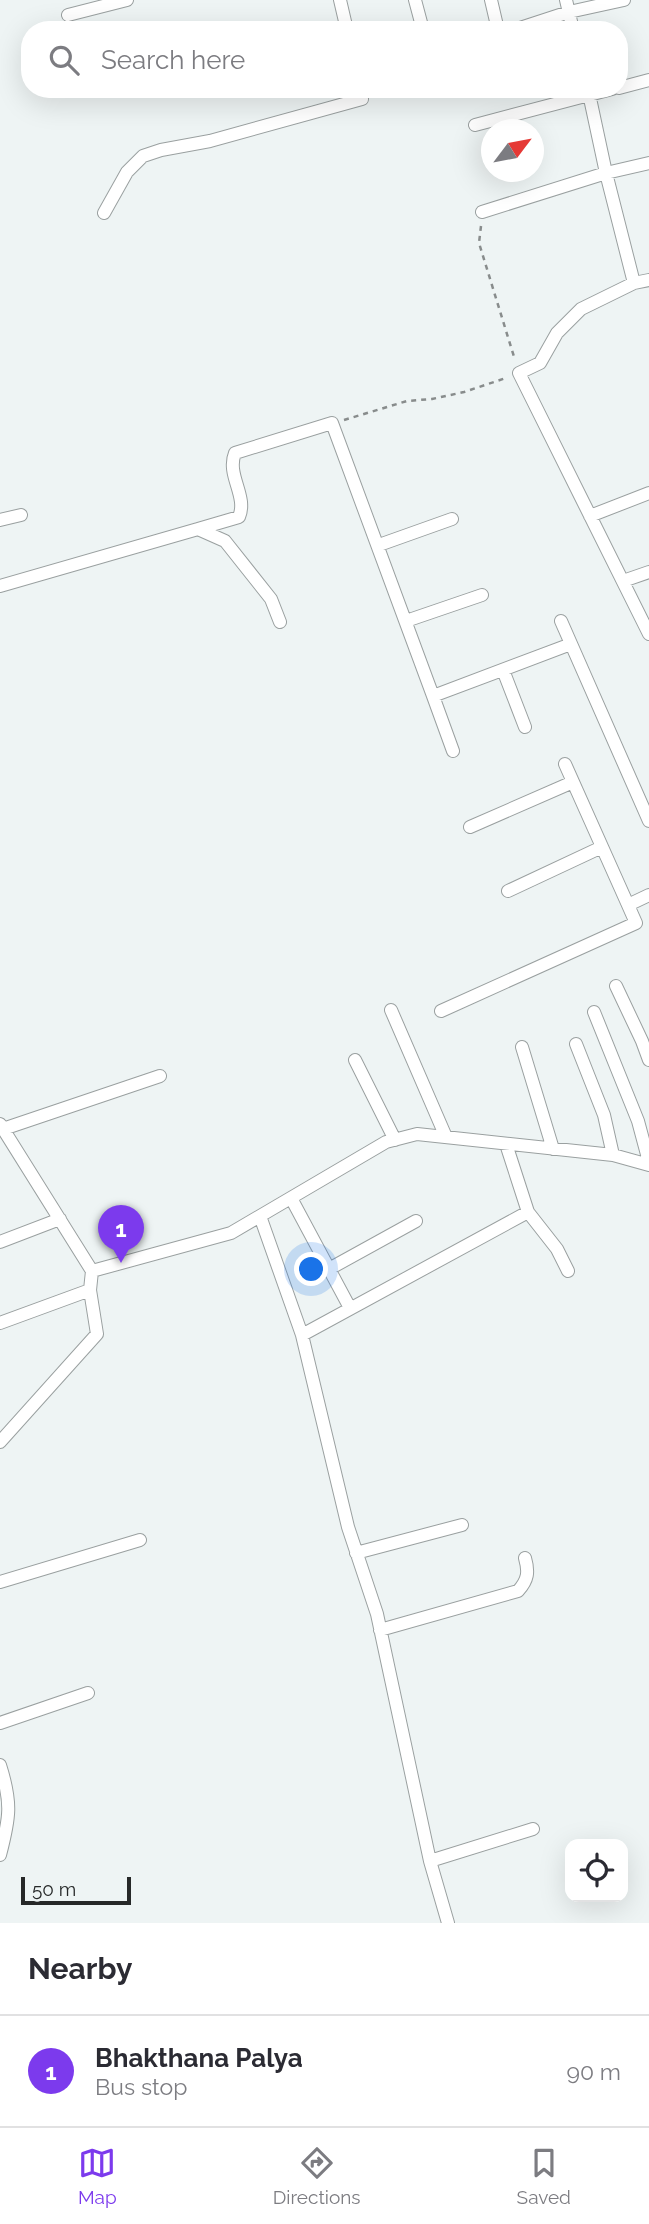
<!DOCTYPE html>
<html lang="en">
<head>
<meta charset="utf-8">
<style>
  body { margin:0; font-family:Raleway,sans-serif; background:#f2f2f3; color:#2b2b33 }
  .controls { position:absolute; right:21px; bottom:21px; display:grid; overflow:hidden; border-radius:14px; box-shadow:0 7px 28px #0002 }
  .controls button { width:63px; height:63px; display:grid; place-items:center; padding:0; border:0; border-bottom:2px solid #e1e1e2; background:#fff; color:#2b2b33; font:35px sans-serif }
  .compass { position:absolute; left:481px; top:119px; width:63px; height:63px; border-radius:50%; background:#fff; box-shadow:0 7px 28px #0002; rotate:58deg }
  .scale { position:absolute; left:21px; bottom:18px; width:110px; box-sizing:border-box; padding-left:7px; border:4px solid #262828; border-top:0; font-size:19px; line-height:24px; white-space:nowrap; color:#262828; -webkit-text-stroke:5px #eef4f4; paint-order:stroke }
  .you { position:absolute; left:312px; top:1270px; width:24px; height:24px; margin:-18px; border:5px solid #fff; border-radius:50%; background:#1a73e8; box-shadow:0 0 0 10px #1a73e833 }
  .badge { display:grid; place-items:center; width:46px; height:46px; border-radius:50%; background:#7c3aed; color:#fff; font-size:23px; font-weight:700 }
  .pin { position:absolute; translate:-50% -58px; filter:drop-shadow(0 2px 4px #0008) }
  .pin::after { content:''; position:absolute; top:37px; width:24px; height:21px; background:inherit; clip-path:polygon(0 0,100% 0,50% 100%) }
  .list { margin:0; padding:0; list-style:none }
  h2 { display:flex; justify-content:space-between; align-items:center; height:91px; margin:0; padding:0 28px; font-size:30px }
  h2 small { font-size:23px; font-weight:400; color:#7c7c81 }
  .list li { display:grid; grid-template-columns:46px 1fr auto; gap:21px; align-items:center; box-sizing:border-box; height:112px; padding:0 28px; border-top:2px solid #e1e1e2 }
  .list b { display:block; font-size:26px; white-space:nowrap }
  .list p { margin:0; font-size:23px; white-space:nowrap; color:#7c7c81 }
  .list em { font-size:23px; font-style:normal; color:#7c7c81 }
  .icon { flex:none; width:38px; height:38px; fill:none; stroke:currentColor; stroke-width:2; stroke-linecap:round; stroke-linejoin:round }
  .map { position:relative; flex:none; width:649px; height:1923px; overflow:hidden }
  .search { position:absolute; background:#fff; box-shadow:0 7px 28px #0002; left:21px; right:21px; top:21px; height:77px; display:flex; align-items:center; gap:18px; box-sizing:border-box; padding:0 24px; border-radius:28px; color:#7c7c81; font-size:26px }
  .sheet { height:203px; background:#fff }
  nav { display:flex; justify-content:space-around; align-items:center; box-sizing:border-box; height:98px; border-top:2px solid #e1e1e2; background:#fff; font-size:19px; color:#7c7c81 }
  nav a { display:grid; justify-items:center; gap:4px }
  nav .on { color:#7c3aed }
  .map>svg:first-child { display:block }
  .lines { fill:none; stroke-linecap:round; stroke-linejoin:round }
  .minor-casing { stroke:#9aa0a0; stroke-width:14 }
  .path { stroke:#888c8c; stroke-width:2.5; stroke-dasharray:5 5; stroke-linecap:butt }
  .minor { stroke:#fff; stroke-width:12 }
</style>
</head>
<body>
<div class="map">
<svg width="649" height="1923" viewBox="0 0 649 1923">
  <rect width="100%" height="100%" fill="#eef4f4"/>
  <g class="lines">
    <!-- minor casing -->
    <g class="minor-casing">
      <path id="minor" d="M 340,0 L 347,30
        M 415,0 L 423,30
        M 491,0 L 498,30
        M 566,0 L 573,30
        M 68,15 L 127,0
        M 514,30 L 569,12 L 624,0
        M 619,88 L 649,80
        M 588,89 L 606,173 L 634,283
        M 475,125 L 612,89
        M 482,212 L 606,173 L 649,163
        M 104,213 L 127,172 L 143,156 L 161,150 L 210,141 L 362,99 L 361,89
        M 649,280 L 634,283 L 581,309 L 557,333 L 540,363 L 519,373 L 649,634
        M 590,516 L 649,493
        M 0,520 L 21,515
        M 198,529 L 239,517 C 248,496 226,475 235,453 L 332,423 L 433,696 L 571,644
        M 379,545 L 452,519
        M 623,581 L 649,572
        M 0,586 L 198,529 L 225,541 L 271,599 L 280,622
        M 406,621 L 482,595
        M 561,621 L 649,821
        M 503,670 L 525,727
        M 433,696 L 453,751
        M 565,764 L 628,905 L 649,895
        M 470,827 L 573,782
        M 508,891 L 602,847
        M 616,986 L 642,1041 L 649,1060
        M 391,1010 L 446,1137
        M 441,1011 L 636,923 L 628,905
        M 594,1012 L 638,1121 L 649,1162
        M 576,1044 L 604,1115 L 613,1155
        M 522,1047 L 553,1149
        M 355,1060 L 395,1140
        M 0,1124 L 92,1271 L 231,1233 L 386,1142 L 417,1134 L 613,1155 L 649,1165
        M 3,1129 L 160,1076
        M 291,1198 L 350,1308
        M 528,1212 L 557,1249 L 568,1271
        M 260,1216 L 302,1335 L 348,1527 L 377,1614 L 430,1861 L 448,1923
        M 0,1242 L 60,1219
        M 329,1269 L 416,1221
        M 0,1323 L 90,1290
        M 302,1335 L 528,1212 L 506,1144
        M 0,1442 L 97,1334 L 90,1290 L 92,1271
        M 356,1553 L 462,1525
        M 0,1582 L 140,1540
        M 380,1630 L 518,1591 C 528,1580 529,1572 525,1558
        M 0,1723 L 88,1693
        M 0,1765 C 12,1803 10,1817 0,1855
        M 430,1861 L 533,1829"/>
    </g>
    <!-- path -->
    <path class="path" d="M 481,226 L 479,243 L 515,360
      M 344,420 L 407,401 L 432,399 L 464,392 L 506,378"/>
    <!-- minor -->
    <use href="#minor" class="minor"/>
  </g>
</svg>
<div class="controls">
<button><svg class="icon" aria-label="locate" viewBox="0 0 24 24"><circle cx="12" cy="12" r="6"/><path d="M12 2v4M12 18v4M2 12h4M18 12h4"/></svg></button>
</div>
<svg class="compass" viewBox="-18 -18 36 36"><path d="M0-13l5 13h-10z" fill="#e53935"/><path d="M0 13l5-13h-10z" fill="#7c7c81"/></svg>
<div class="scale">50 m</div>
<div class="you"></div>
<div class="pin badge" style="left:121px;top:1263px">1</div>
<div class="search"><svg class="icon" aria-label="search" viewBox="0 0 24 24"><circle cx="10" cy="10" r="6"/><path d="M15 15l6 6"/></svg>Search here</div>
</div>
<section class="sheet">
<h2>Nearby<small></small></h2>
<ul class="list">
<li><span class="badge">1</span><div><b>Bhakthana Palya</b><p>Bus stop</p></div><em>90 m</em></li>
</ul>
</section>
<nav>
<a class="on"><svg class="icon" aria-label="map" viewBox="0 0 24 24"><path d="M3 6l6-2 6 2 6-2v14l-6 2-6-2-6 2zM9 4v14M15 6v14"/></svg>Map</a>
<a><svg class="icon" aria-label="directions" viewBox="0 0 24 24"><path d="M12 3l9 9-9 9-9-9zM9 14v-3h6M13 9l2 2-2 2"/></svg>Directions</a>
<a><svg class="icon" aria-label="saved" viewBox="0 0 24 24"><path d="M7 4h10v16l-5-4-5 4z"/></svg>Saved</a>
</nav>
</body>
</html>
